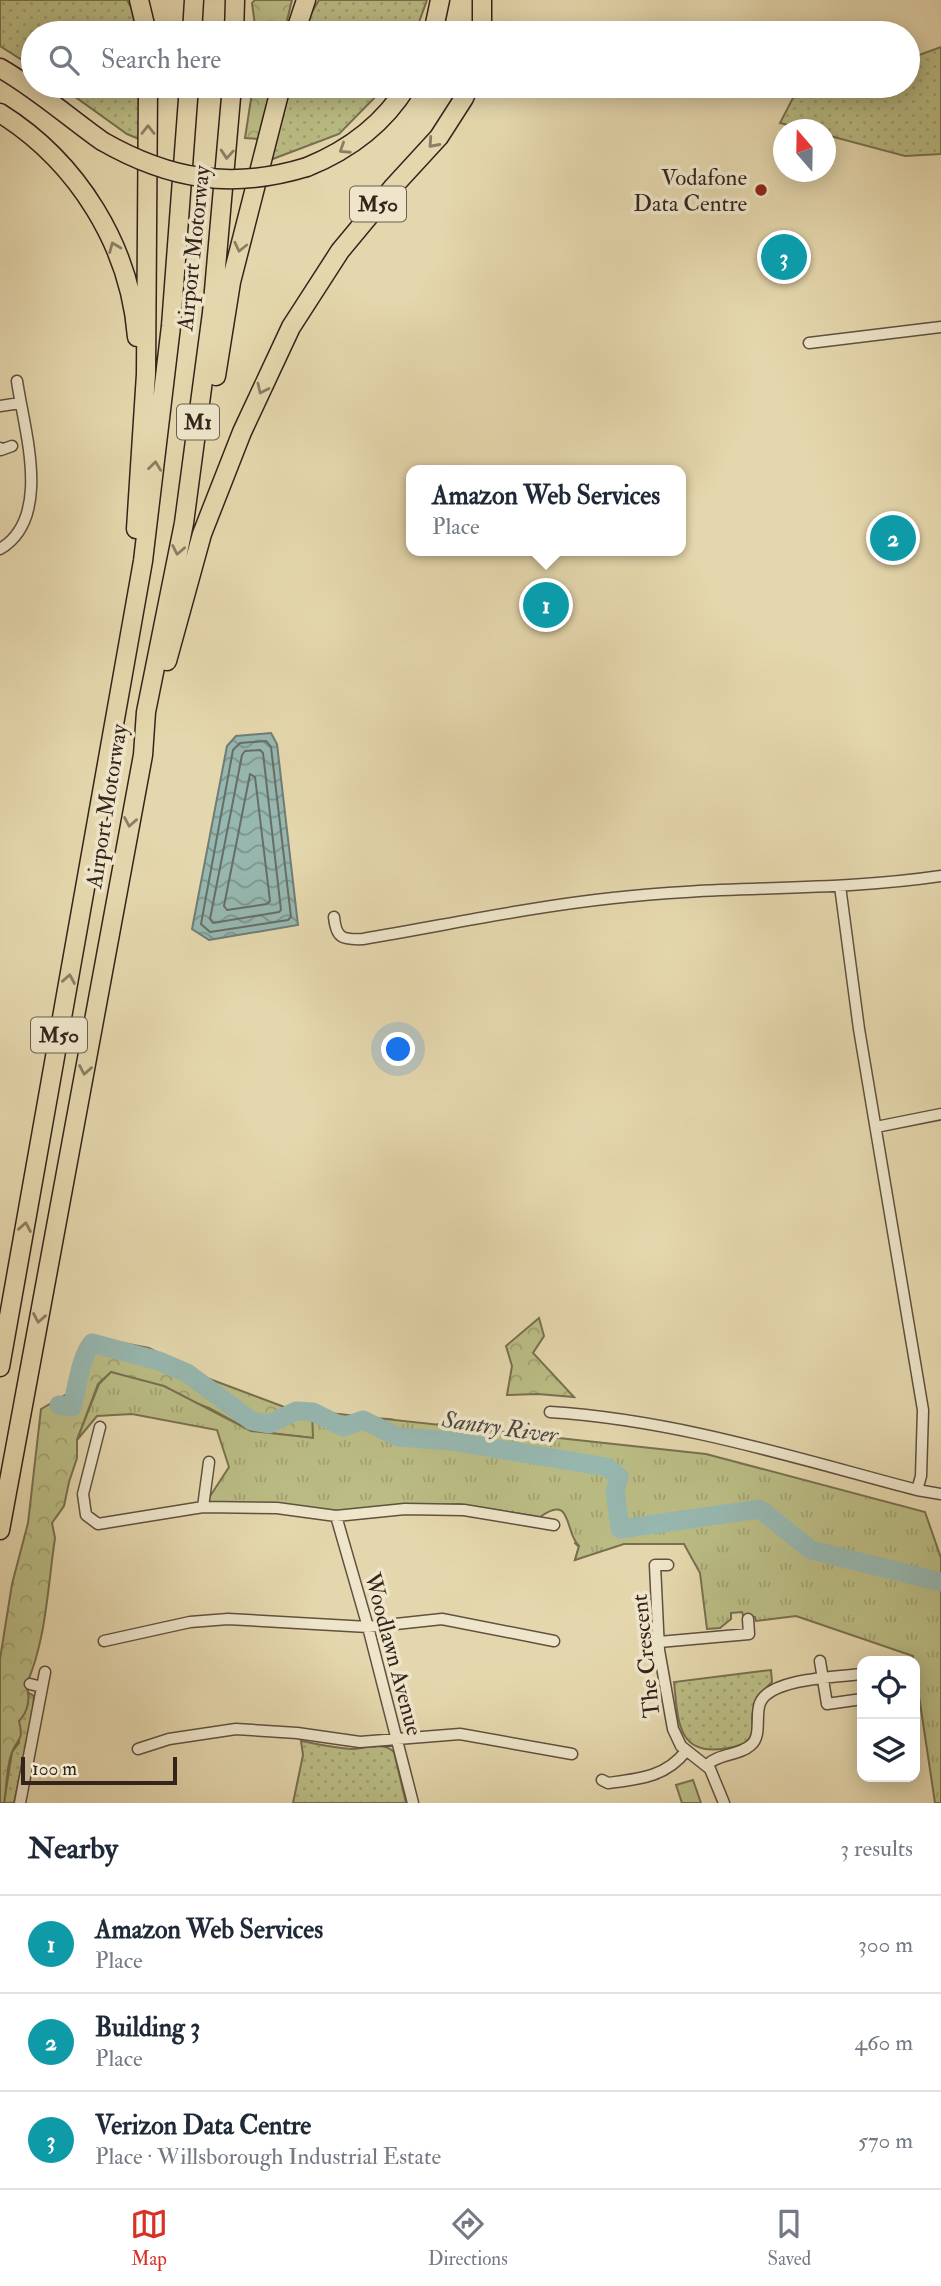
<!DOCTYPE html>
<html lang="en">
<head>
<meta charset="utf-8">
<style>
  body { margin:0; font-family:"IM FELL Double Pica",serif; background:#f2f2f3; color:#1f2937 }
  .controls { position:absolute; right:21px; bottom:21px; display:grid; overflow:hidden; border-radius:14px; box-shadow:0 4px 18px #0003 }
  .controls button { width:63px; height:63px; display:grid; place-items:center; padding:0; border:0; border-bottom:2px solid #e0e1e3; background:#fff; color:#1f2937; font:35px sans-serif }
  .compass { position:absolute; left:773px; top:119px; width:63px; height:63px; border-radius:50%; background:#fff; box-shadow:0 4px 18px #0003; rotate:340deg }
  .scale { position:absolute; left:21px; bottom:18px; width:156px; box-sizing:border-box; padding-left:7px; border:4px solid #34241c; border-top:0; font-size:19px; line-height:24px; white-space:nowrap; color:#34241c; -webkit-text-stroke:5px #eee5ca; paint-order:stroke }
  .you { position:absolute; left:399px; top:1050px; width:24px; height:24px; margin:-18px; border:5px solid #fff; border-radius:50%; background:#1a73e8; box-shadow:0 0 0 10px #1a73e833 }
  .badge { display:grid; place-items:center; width:46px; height:46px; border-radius:50%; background:#d93025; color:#fff; font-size:23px; font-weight:700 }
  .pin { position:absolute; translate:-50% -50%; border:4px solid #fff; box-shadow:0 2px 7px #0006 }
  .popup { position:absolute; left:406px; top:465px; width:280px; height:91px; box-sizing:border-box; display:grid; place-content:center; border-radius:14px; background:#fff; filter:drop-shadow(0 2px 5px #0005); font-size:23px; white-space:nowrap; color:#747a83 }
  .popup b { font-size:26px; color:#1f2937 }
  .popup::after { content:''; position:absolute; left:50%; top:100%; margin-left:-14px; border:14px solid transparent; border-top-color:#fff }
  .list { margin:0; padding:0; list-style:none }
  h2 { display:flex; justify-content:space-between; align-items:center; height:91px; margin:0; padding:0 28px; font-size:30px }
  h2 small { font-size:23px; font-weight:400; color:#747a83 }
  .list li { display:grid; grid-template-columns:46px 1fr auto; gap:21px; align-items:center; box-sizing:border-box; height:98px; padding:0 28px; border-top:2px solid #e0e1e3 }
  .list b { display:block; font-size:26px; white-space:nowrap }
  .list p { margin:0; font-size:23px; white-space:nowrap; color:#747a83 }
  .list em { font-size:23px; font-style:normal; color:#747a83 }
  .icon { flex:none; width:38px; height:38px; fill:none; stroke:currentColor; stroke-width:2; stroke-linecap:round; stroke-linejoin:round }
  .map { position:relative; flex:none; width:941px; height:1803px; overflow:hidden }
  .search { position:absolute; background:#fff; box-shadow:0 4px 18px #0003; left:21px; right:21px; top:21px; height:77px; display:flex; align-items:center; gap:18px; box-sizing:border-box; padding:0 24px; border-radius:38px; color:#747a83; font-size:26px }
  .sheet { height:385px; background:#fff }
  nav { display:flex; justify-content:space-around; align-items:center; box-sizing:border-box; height:98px; border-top:2px solid #e0e1e3; background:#fff; font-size:19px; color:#747a83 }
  nav a { display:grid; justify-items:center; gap:4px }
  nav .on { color:#d93025 }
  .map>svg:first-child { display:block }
  .grass { fill:url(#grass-dots); stroke:#787050; stroke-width:2 }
  .forest { fill:url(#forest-crowns); stroke:#787050; stroke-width:2 }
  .park { fill:url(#park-tufts); stroke:#787050; stroke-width:2 }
  .garden { fill:#bbbd85; stroke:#787050; stroke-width:2 }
  .water { fill:url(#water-waves); stroke:#6f7d75; stroke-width:2 }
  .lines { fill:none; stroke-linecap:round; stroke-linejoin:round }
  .shore { stroke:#666e66; stroke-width:2 }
  .river { stroke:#97b8b1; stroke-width:19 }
  .street-casing { stroke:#605140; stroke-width:13 }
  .highway-casing { stroke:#34241c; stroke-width:21 }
  .street { stroke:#eee5ca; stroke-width:10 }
  .highway { stroke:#e5d7ad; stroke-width:18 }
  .highway-bridge-casing { stroke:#34241c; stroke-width:21; stroke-linecap:butt }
  .highway-bridge { stroke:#e5d7ad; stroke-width:18 }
  .oneway { stroke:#8c7e64 }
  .poi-dot { fill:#8f2418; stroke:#eee5ca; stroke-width:2.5 }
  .labels { text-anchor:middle; stroke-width:7; stroke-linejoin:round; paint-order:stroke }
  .shield { fill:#eee5ca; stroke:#6c5e50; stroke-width:2 }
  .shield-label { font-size:21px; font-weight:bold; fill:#34241c }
  .poi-label { font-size:23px; fill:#34241c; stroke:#eee5ca; text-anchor:end }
  .street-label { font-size:23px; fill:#34241c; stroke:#eee5ca }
  .water-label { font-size:24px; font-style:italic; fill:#4d4941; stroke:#eee5ca }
</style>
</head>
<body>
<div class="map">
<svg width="941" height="1803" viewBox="0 0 941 1803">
  <defs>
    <pattern id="grass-dots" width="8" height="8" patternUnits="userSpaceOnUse" patternTransform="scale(1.75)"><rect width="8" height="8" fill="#bbbd85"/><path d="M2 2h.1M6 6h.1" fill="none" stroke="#a1a272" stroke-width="1.8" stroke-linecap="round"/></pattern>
    <pattern id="forest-crowns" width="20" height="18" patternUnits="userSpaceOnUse" patternTransform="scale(1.75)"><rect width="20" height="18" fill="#bbbd85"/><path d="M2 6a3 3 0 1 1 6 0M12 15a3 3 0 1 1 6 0" fill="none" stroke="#a1a272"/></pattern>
    <pattern id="park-tufts" width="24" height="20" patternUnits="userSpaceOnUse" patternTransform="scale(1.75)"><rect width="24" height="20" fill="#bbbd85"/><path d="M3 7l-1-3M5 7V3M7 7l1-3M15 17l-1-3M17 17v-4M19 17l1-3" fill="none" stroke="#a1a272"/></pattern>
    <pattern id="water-waves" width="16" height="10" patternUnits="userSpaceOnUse" patternTransform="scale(1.75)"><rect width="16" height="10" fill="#97b8b1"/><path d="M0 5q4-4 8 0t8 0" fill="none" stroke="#7c958f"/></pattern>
  </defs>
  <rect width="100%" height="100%" fill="#e5d7ad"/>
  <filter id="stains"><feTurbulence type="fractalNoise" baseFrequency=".00286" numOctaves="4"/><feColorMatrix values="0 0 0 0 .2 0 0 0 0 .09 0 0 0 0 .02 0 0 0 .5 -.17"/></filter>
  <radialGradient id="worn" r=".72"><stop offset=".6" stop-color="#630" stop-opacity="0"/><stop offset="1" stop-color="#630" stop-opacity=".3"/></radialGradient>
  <!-- grass -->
  <path class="grass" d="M 0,0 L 127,0 L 133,11 L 135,33 L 33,33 L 33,67 L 0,46 Z
    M 319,0 L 427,0 L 415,33 L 305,33 L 309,17 Z
    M 941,47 L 941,154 L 905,156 L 826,135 L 825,130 L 806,129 L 780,123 L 793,98 L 829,86 L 908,86 L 908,59 Z
    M 60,86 L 139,86 L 141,140 L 127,134 Z
    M 291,86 L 386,86 L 339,134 L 270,160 Z
    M 771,1670 L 772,1682 C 761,1693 752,1703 752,1720 C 753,1725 754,1732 751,1736 C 747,1745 736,1746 728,1748 C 677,1758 678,1721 674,1682 Z
    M 29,1693 L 34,1696 L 32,1718 L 14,1803 L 4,1803 L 12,1752 L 19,1743 L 19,1721 L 27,1707 Z
    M 301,1741 C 317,1744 334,1748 351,1749 C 364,1749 383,1741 394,1752 L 406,1803 L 293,1803 L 303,1755 Z"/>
  <!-- forest -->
  <path class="forest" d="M 255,0 L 292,0 L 284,33 L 256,33 L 252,3 Z
    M 253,86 L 272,86 L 259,139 L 245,138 Z
    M 539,1318 L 544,1336 L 533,1353 L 574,1397 L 538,1394 L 507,1395 L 512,1366 L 506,1346 Z
    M 118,1342 L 149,1348 L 207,1378 L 295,1411 L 374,1420 C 404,1413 405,1437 439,1424 L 452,1434 L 891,1575 L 648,1534 L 575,1560 L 579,1547 L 575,1543 L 607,1513 L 313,1438 L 251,1431 L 209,1408 L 111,1372 L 98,1384 L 77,1440 L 77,1458 L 69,1482 L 64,1506 L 52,1523 L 55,1538 C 48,1584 46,1643 26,1685 C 31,1697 28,1712 19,1721 C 24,1742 18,1737 12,1752 C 6,1767 7,1787 4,1803 L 0,1803 L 0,1659 L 12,1584 L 28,1523 L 41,1409 L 67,1394 L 80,1347 L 94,1351 Z"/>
  <!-- park -->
  <path class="park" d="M 111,1372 L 164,1386 L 251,1431 L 313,1438 L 312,1411 L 706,1454 L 925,1512 L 941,1558 L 941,1803 L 935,1803 L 913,1656 L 796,1616 L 756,1621 L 755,1617 L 744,1618 L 742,1612 L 731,1613 L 731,1619 L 720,1628 L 707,1629 L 700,1573 L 684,1544 L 624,1544 L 575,1560 L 579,1546 C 564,1532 573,1493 540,1517 L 459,1504 L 339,1511 L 203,1507 L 229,1467 L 217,1430 L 132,1414 L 97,1416 L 77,1440 L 99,1384 Z"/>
  <!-- garden -->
  <path class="garden" d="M 693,1780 L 701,1803 L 682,1803 L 676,1785 Z"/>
  <!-- water -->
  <path class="water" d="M 271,733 L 277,744 L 298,925 L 209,940 L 192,929 L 227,746 L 236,736 Z"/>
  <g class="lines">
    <!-- shore -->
    <path class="shore" d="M 266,741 L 271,747 L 291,917 L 288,920 L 210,932 L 201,924 L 233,750 L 240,743 Z
      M 260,750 L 263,753 L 281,910 L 279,912 L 213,923 L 210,919 L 242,755 L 245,751 Z
      M 250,774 L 255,777 L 270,901 L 267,904 L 227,910 L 224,906 Z"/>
    <!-- river -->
    <path class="river" d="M 59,1405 L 72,1407 C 77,1388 80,1358 92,1343 L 159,1361 L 187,1373 L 252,1421 L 269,1424 L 296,1411 L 313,1412 L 343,1427 L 363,1420 L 398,1437 L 450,1441 L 607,1467 L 619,1477 L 615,1491 L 620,1529 L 760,1509 L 811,1550 L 941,1582"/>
    <!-- street casing -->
    <g class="street-casing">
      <path id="street" d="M 809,343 L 941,327
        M 0,406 L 20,403
        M 0,448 L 1,450 L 12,446
        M 0,549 C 53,518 24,430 17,381
        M 840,886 L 859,1029 L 923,1410 L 921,1476 L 917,1490
        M 334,917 C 336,938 342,940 363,939 C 446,925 529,907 613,898 C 722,885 833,892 941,876
        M 876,1127 L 941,1114
        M 550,1412 C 677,1420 795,1458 917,1490 L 941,1494
        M 100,1427 L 83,1494 L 86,1515 L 98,1524 L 203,1507 L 277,1508 L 336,1516 L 405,1509 L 464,1510 L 554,1525
        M 203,1507 L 209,1462
        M 336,1516 L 368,1627 L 413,1803
        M 668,1565 L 655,1565 L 659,1650 L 673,1729 L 681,1746 L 710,1769 L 724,1803
        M 104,1641 L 190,1622 L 228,1619 L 368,1627 L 442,1619 L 554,1641
        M 659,1642 L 749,1634 L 748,1619
        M 820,1661 L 827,1704 L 862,1699
        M 30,1684 L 42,1687
        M 138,1749 L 169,1739 L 236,1729 L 297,1733 L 360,1742 L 460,1734 L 572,1754
        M 707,1765 C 719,1753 739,1756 751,1745 C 762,1736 755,1715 760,1703 C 770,1678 838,1677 862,1674
        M 602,1780 L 608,1783 C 639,1779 666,1777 686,1751
        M 20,1803 L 45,1672"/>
    </g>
    <!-- highway casing -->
    <g class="highway-casing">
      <path id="highway" d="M 139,0 L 147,33
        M 192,33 L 194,0
        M 234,33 L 235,0
        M 295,33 L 306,0
        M 433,33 L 440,0
        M 482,33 L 482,0
        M 0,68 C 37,89 68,117 102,141
        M 0,113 C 78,162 130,246 137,337
        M 307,167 C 349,150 383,125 407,86
        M 216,376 L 231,282 L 281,86
        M 136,529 L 146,374 L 148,86
        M 167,661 L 202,534 L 242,432 L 291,327 L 340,251 L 394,186 L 439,137 L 464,98 L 469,86
        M 0,1367 L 143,561 L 171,326 L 189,86
        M 0,1530 L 143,755 L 146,712 L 184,523 L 212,313 L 232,86"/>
    </g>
    <!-- street -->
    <use href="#street" class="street"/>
    <!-- highway -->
    <use href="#highway" class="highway"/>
    <!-- highway-bridge casing -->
    <g class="highway-bridge-casing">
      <path id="highway-bridge" d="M 102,141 C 170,180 232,190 307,167"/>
    </g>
    <!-- highway-bridge -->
    <use href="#highway-bridge" class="highway-bridge"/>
  </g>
  <!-- one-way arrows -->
  <defs><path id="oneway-chevron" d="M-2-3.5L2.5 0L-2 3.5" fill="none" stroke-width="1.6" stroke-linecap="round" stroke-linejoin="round" transform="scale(1.75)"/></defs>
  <g class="oneway">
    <use href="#oneway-chevron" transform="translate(148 130) rotate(-90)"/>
    <use href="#oneway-chevron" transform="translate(433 143) rotate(132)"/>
    <use href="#oneway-chevron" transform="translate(344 149) rotate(147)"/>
    <use href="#oneway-chevron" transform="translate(227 154) rotate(94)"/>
    <use href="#oneway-chevron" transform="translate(114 247) rotate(-112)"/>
    <use href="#oneway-chevron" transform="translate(240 247) rotate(103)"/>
    <use href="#oneway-chevron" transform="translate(262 389) rotate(115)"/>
    <use href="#oneway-chevron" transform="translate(155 466) rotate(-83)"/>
    <use href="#oneway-chevron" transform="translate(178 550) rotate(101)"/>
    <use href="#oneway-chevron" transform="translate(130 822) rotate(100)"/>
    <use href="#oneway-chevron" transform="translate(69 979) rotate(-80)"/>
    <use href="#oneway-chevron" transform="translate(85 1070) rotate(100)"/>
    <use href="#oneway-chevron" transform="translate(25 1227) rotate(-80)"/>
    <use href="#oneway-chevron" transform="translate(39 1318) rotate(100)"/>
  </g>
  <!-- markers -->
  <circle class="poi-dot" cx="761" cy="190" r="7"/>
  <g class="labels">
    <!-- shield labels -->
    <g class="shield">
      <rect x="350" y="186.5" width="56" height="35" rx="5"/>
      <rect x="177" y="404.5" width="42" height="35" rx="5"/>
      <rect x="31" y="1017.5" width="56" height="35" rx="5"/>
    </g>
    <g class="shield-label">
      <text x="378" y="211">M50</text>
      <text x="198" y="429">M1</text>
      <text x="59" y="1042">M50</text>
    </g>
    <!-- poi labels -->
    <g class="poi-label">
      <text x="747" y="185">Vodafone<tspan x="747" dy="26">Data Centre</tspan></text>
    </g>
    <!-- street labels -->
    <g class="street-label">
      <text transform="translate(193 248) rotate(-84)" y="8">Airport Motorway</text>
      <text transform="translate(106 806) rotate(-81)" y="8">Airport Motorway</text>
      <text transform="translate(394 1654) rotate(75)" y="8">Woodlawn Avenue</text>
      <text transform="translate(645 1656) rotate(-96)" y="8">The Crescent</text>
    </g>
    <!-- water labels -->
    <g class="water-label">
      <text transform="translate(500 1427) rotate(8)" y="8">Santry River</text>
    </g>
  </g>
  <rect width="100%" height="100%" filter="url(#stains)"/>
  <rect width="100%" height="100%" fill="url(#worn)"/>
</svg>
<div class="controls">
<button><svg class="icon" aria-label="locate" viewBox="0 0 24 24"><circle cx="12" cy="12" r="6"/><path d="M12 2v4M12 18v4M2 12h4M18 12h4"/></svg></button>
<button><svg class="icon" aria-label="layers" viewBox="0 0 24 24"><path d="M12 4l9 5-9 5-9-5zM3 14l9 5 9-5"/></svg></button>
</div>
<svg class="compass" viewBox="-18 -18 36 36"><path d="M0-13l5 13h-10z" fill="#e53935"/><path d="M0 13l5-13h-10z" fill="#747a83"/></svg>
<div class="scale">100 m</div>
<div class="you"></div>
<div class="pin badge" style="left:546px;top:605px;background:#0f9aa8">1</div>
<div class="popup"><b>Amazon Web Services</b>Place</div>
<div class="pin badge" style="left:893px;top:538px;background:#0f9aa8">2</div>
<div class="pin badge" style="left:784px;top:257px;background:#0f9aa8">3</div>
<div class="search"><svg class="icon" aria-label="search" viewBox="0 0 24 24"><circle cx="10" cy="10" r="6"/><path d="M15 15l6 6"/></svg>Search here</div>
</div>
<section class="sheet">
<h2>Nearby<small>3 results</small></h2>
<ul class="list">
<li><span class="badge" style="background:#0f9aa8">1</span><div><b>Amazon Web Services</b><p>Place</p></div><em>300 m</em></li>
<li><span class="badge" style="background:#0f9aa8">2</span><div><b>Building 3</b><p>Place</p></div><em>460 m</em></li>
<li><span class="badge" style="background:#0f9aa8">3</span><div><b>Verizon Data Centre</b><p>Place · Willsborough Industrial Estate</p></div><em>570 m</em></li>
</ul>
</section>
<nav>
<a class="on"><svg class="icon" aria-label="map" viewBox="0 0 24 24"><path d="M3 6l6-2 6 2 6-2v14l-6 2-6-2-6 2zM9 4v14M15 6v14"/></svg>Map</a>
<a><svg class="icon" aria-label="directions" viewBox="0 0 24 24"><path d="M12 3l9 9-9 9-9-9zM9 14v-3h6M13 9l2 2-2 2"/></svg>Directions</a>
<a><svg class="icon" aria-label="saved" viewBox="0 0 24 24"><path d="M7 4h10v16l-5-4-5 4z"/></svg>Saved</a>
</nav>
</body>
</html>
